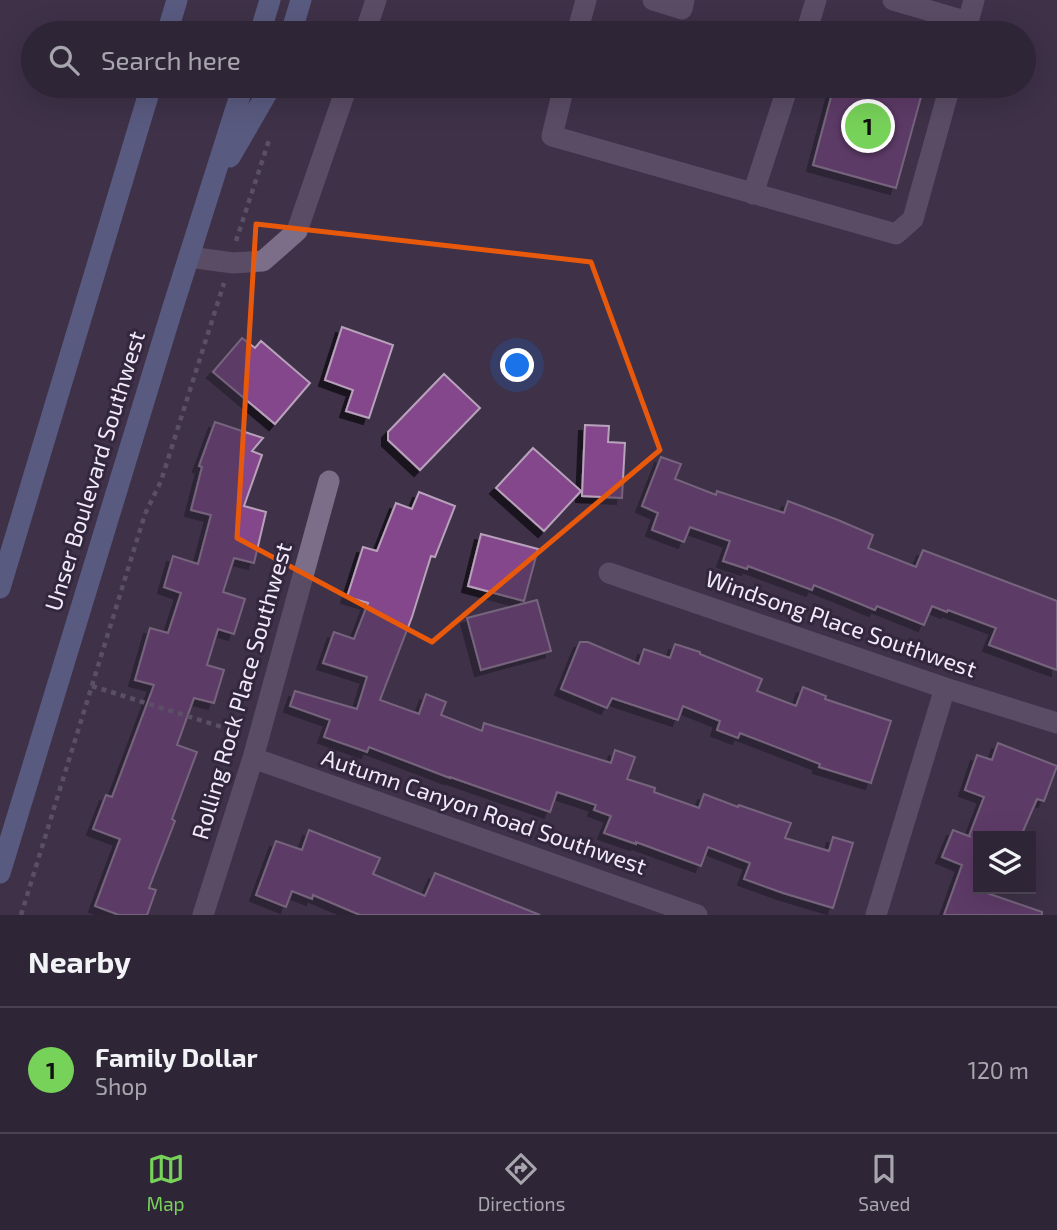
<!DOCTYPE html>
<html lang="en">
<head>
<meta charset="utf-8">
<style>
  body { margin:0; font-family:"Exo 2",sans-serif; background:#3a3142; color:#f1f3f6 }
  .controls { position:absolute; right:21px; bottom:21px; display:grid; overflow:hidden; border-radius:0px; box-shadow:0 7px 28px #0002 }
  .controls button { width:63px; height:63px; display:grid; place-items:center; padding:0; border:0; border-bottom:2px solid #494251; background:#2e2536; color:#f1f3f6; font:35px sans-serif }
  .you { position:absolute; left:518px; top:366px; width:24px; height:24px; margin:-18px; border:5px solid #fff; border-radius:50%; background:#1a73e8; box-shadow:0 0 0 10px #1a73e833 }
  .badge { display:grid; place-items:center; width:46px; height:46px; border-radius:50%; background:#77d259; color:#111; font-size:23px; font-weight:700 }
  .pin { position:absolute; translate:-50% -50%; border:4px solid #fff; box-shadow:0 2px 7px #0006 }
  .list { margin:0; padding:0; list-style:none }
  h2 { display:flex; justify-content:space-between; align-items:center; height:91px; margin:0; padding:0 28px; font-size:30px }
  h2 small { font-size:23px; font-weight:400; color:#a7a5ad }
  .list li { display:grid; grid-template-columns:46px 1fr auto; gap:21px; align-items:center; box-sizing:border-box; height:126px; padding:0 28px; border-top:2px solid #494251 }
  .list b { display:block; font-size:26px; white-space:nowrap }
  .list p { margin:0; font-size:23px; white-space:nowrap; color:#a7a5ad }
  .list em { font-size:23px; font-style:normal; color:#a7a5ad }
  .icon { flex:none; width:38px; height:38px; fill:none; stroke:currentColor; stroke-width:2; stroke-linecap:round; stroke-linejoin:round }
  .map { position:relative; flex:none; width:1057px; height:915px; overflow:hidden }
  .search { position:absolute; background:#2e2536; box-shadow:0 7px 28px #0002; left:21px; right:21px; top:21px; height:77px; display:flex; align-items:center; gap:18px; box-sizing:border-box; padding:0 24px; border-radius:38px; color:#a7a5ad; font-size:26px }
  .sheet { height:217px; background:#2e2536 }
  nav { display:flex; justify-content:space-around; align-items:center; box-sizing:border-box; height:98px; border-top:2px solid #494251; background:#2e2536; font-size:19px; color:#a7a5ad }
  nav a { display:grid; justify-items:center; gap:4px }
  nav .on { color:#77d259 }
  .map>svg:first-child { display:block }
  .building { fill:#84468c; stroke:#b8a2bb; stroke-width:2; filter:url(#shadow) }
  .lines { fill:none; stroke-linecap:round; stroke-linejoin:round }
  .path { stroke:#7f7488; stroke-width:4.5; stroke-dasharray:5 5; stroke-linecap:butt }
  .minor { stroke:#7c6e88; stroke-width:21 }
  .major { stroke:#7b8cc2; stroke-width:21 }
  .marked { fill:none; stroke:#e8590c; stroke-width:5; stroke-linejoin:round }
  .labels { text-anchor:middle; stroke-width:6; stroke-linejoin:round; paint-order:stroke }
  .street-label { font-size:23px; fill:#f1eaf9; stroke:#33273e }
</style>
</head>
<body>
<div class="map">
<svg width="1057" height="915" viewBox="0 0 1057 915">
  <defs>
    <filter id="shadow"><feDropShadow dx="-6" dy="6" stdDeviation="0" flood-color="#0009"/></filter>
  </defs>
  <rect width="100%" height="100%" fill="#3e3148"/>
  <!-- building -->
  <path class="building" d="M 834,86 L 924,86 L 896,188 L 813,165 Z
    M 342,327 L 393,345 L 369,418 L 346,411 L 353,390 L 325,380 Z
    M 242,338 L 255,348 L 261,341 L 310,383 L 275,424 L 213,372 Z
    M 444,374 L 480,408 L 420,470 L 388,440 L 388,432 Z
    M 215,422 L 263,438 L 252,451 L 262,455 L 244,506 L 266,512 L 254,563 L 234,558 L 223,592 L 245,599 L 234,634 L 218,629 L 207,665 L 224,670 L 214,703 L 194,698 L 177,745 L 197,752 L 172,819 L 175,821 L 149,888 L 156,890 L 147,915 L 119,915 L 95,906 L 120,839 L 93,829 L 106,795 L 112,797 L 154,685 L 135,680 L 150,628 L 168,633 L 181,593 L 164,587 L 173,556 L 198,564 L 211,515 L 191,510 L 202,467 L 199,466 Z
    M 585,425 L 609,426 L 608,442 L 625,443 L 622,498 L 582,496 Z
    M 533,448 L 581,491 L 544,531 L 496,488 Z
    M 661,457 L 681,464 L 675,479 L 716,495 L 717,491 L 784,513 L 788,501 L 838,520 L 873,535 L 868,548 L 916,567 L 923,550 L 1057,601 L 1057,670 L 989,645 L 996,628 L 948,610 L 947,612 L 932,606 L 924,625 L 877,606 L 875,610 L 814,585 L 812,590 L 748,566 L 747,569 L 723,561 L 730,541 L 690,527 L 684,542 L 652,530 L 658,513 L 642,506 Z
    M 419,492 L 455,506 L 435,557 L 431,556 L 412,617 L 380,700 L 419,714 L 426,694 L 446,702 L 441,715 L 482,731 L 484,723 L 611,763 L 615,750 L 635,757 L 627,779 L 655,788 L 654,792 L 699,808 L 704,794 L 738,807 L 739,805 L 791,823 L 785,838 L 829,851 L 833,837 L 853,843 L 833,908 L 783,893 L 744,879 L 750,863 L 708,847 L 701,866 L 636,842 L 636,844 L 604,833 L 611,816 L 594,810 L 596,805 L 557,792 L 550,812 L 450,777 L 450,778 L 369,747 L 367,752 L 324,737 L 330,720 L 290,706 L 295,691 L 357,709 L 367,677 L 323,663 L 334,632 L 354,639 L 368,603 L 347,597 L 363,547 L 377,551 L 396,503 L 412,509 Z
    M 481,534 L 538,549 L 524,601 L 468,586 Z
    M 537,600 L 551,651 L 481,670 L 467,618 Z
    M 580,642 L 588,642 L 639,664 L 644,649 L 670,658 L 675,644 L 700,652 L 700,654 L 762,679 L 757,691 L 796,706 L 803,687 L 826,696 L 825,699 L 891,721 L 871,783 L 819,767 L 820,764 L 740,733 L 738,738 L 717,730 L 720,721 L 683,706 L 678,720 L 612,698 L 607,708 L 561,689 Z
    M 998,743 L 1057,766 L 1044,801 L 1037,799 L 1021,836 L 978,836 L 978,890 L 1042,912 L 1042,915 L 944,915 L 962,865 L 942,857 L 953,830 L 971,837 L 969,836 L 984,797 L 965,790 L 977,755 L 992,760 Z
    M 309,830 L 380,858 L 373,874 L 425,896 L 435,873 L 540,915 L 360,915 L 313,895 L 312,899 L 292,891 L 286,907 L 256,895 L 276,841 L 302,850 Z"/>
  <g class="lines">
    <!-- path -->
    <path class="path" d="M 236,241 L 270,137
      M 92,686 L 238,732
      M 21,915 L 145,514 L 161,481 L 224,283"/>
    <!-- minor -->
    <path class="minor" d="M 653,0 L 682,9 L 684,0
      M 893,0 L 968,22
      M 365,33 L 376,0
      M 577,33 L 586,0
      M 806,33 L 816,0
      M 965,33 L 974,0
      M 564,86 L 552,136 L 896,234 L 913,219 L 950,86
      M 753,194 L 788,86
      M 189,257 L 233,263 L 263,261 L 297,231 L 347,86
      M 609,573 L 945,688 L 1057,723
      M 253,758 L 697,915
      M 203,915 L 253,758 L 329,481
      M 876,915 L 945,688"/>
    <!-- major -->
    <path class="major" d="M 167,33 L 177,0
      M 260,33 L 270,0
      M 291,33 L 301,0
      M 230,157 L 271,86
      M 0,588 L 151,86
      M 0,873 L 172,310 L 243,86"/>
  </g>
  <!-- marked area -->
  <path d="M0 0H1057V915H0ZM 256,224 L 591,262 L 660,450 L 432,642 L 237,538 Z" fill="#3e3148" fill-opacity=".55" fill-rule="evenodd"/>
  <path class="marked" d="M 256,224 L 591,262 L 660,450 L 432,642 L 237,538 Z"/>
  <g class="labels">
    <!-- street labels -->
    <g class="street-label">
      <text transform="translate(95 471) rotate(-73)" y="8">Unser Boulevard Southwest</text>
      <text transform="translate(841 624) rotate(19)" y="8">Windsong Place Southwest</text>
      <text transform="translate(242 691) rotate(-74)" y="8">Rolling Rock Place Southwest</text>
      <text transform="translate(484 812) rotate(19)" y="8">Autumn Canyon Road Southwest</text>
    </g>
  </g>
</svg>
<div class="controls">
<button><svg class="icon" aria-label="layers" viewBox="0 0 24 24"><path d="M12 4l9 5-9 5-9-5zM3 14l9 5 9-5"/></svg></button>
</div>
<div class="you"></div>
<div class="pin badge" style="left:868px;top:126px">1</div>
<div class="search"><svg class="icon" aria-label="search" viewBox="0 0 24 24"><circle cx="10" cy="10" r="6"/><path d="M15 15l6 6"/></svg>Search here</div>
</div>
<section class="sheet">
<h2>Nearby<small></small></h2>
<ul class="list">
<li><span class="badge">1</span><div><b>Family Dollar</b><p>Shop</p></div><em>120 m</em></li>
</ul>
</section>
<nav>
<a class="on"><svg class="icon" aria-label="map" viewBox="0 0 24 24"><path d="M3 6l6-2 6 2 6-2v14l-6 2-6-2-6 2zM9 4v14M15 6v14"/></svg>Map</a>
<a><svg class="icon" aria-label="directions" viewBox="0 0 24 24"><path d="M12 3l9 9-9 9-9-9zM9 14v-3h6M13 9l2 2-2 2"/></svg>Directions</a>
<a><svg class="icon" aria-label="saved" viewBox="0 0 24 24"><path d="M7 4h10v16l-5-4-5 4z"/></svg>Saved</a>
</nav>
</body>
</html>
